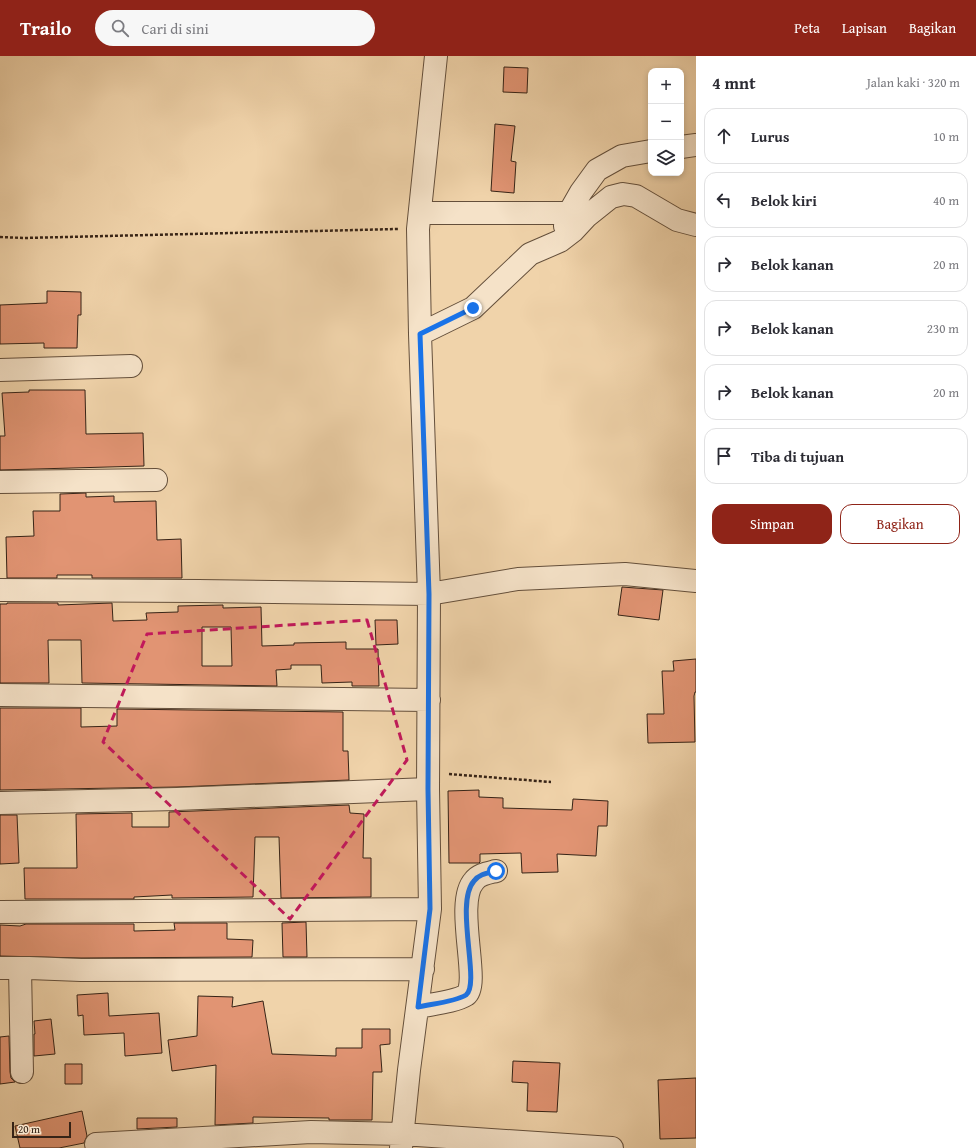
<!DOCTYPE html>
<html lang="id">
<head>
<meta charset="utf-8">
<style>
  body { margin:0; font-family:"Gentium Book Plus",serif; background:#f7f7f7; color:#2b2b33 }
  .controls { position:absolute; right:12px; top:12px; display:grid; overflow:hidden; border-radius:8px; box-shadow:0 2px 6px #0003 }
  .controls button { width:36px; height:36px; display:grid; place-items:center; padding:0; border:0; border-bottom:1px solid #e1e1e2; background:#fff; color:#2b2b33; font:20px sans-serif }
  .scale { position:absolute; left:12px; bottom:10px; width:59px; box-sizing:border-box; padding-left:4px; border:2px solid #362316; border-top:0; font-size:11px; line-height:14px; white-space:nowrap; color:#362316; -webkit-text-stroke:3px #f5e2c8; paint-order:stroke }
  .stop { position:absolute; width:12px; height:12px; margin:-9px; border:3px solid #1a73e8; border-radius:50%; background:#fff }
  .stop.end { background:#1a73e8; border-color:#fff; box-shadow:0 1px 4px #0008 }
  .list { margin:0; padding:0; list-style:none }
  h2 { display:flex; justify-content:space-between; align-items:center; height:52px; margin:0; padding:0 16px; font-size:17px }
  h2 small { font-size:13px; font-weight:400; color:#7c7c81 }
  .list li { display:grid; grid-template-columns:26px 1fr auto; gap:12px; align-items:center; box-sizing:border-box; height:56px; margin:0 8px 8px; padding:0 8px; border:1px solid #e1e1e2; border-radius:12px }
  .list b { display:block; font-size:15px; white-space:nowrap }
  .list em { font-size:13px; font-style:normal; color:#7c7c81 }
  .actions { display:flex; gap:8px; padding:12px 16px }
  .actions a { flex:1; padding:9px 0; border:1px solid #8f2418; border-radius:12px; text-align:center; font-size:14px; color:#8f2418 }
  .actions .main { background:#8f2418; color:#fff }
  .icon { flex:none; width:22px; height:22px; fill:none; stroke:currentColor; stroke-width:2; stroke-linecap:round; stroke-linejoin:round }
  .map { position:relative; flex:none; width:696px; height:1092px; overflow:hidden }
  header { display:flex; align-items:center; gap:24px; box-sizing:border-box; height:56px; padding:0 20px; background:#8f2418; color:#fff }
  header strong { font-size:19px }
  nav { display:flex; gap:22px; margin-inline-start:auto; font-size:14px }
  .search { width:280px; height:36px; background:#f7f7f7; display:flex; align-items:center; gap:10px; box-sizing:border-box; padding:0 14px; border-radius:22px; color:#7c7c81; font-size:15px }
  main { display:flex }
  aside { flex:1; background:#fff }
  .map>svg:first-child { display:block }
  .building { fill:#e19473; stroke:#362316; fill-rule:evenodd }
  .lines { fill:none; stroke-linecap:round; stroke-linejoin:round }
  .minor-casing { stroke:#644f3b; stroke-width:24 }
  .path { stroke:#362316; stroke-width:2.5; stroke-dasharray:3 2; stroke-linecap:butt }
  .minor { stroke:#f5e2c8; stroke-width:22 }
  .route { stroke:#1a73e8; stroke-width:5 }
  .marked { fill:none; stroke:#c2185b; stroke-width:3; stroke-dasharray:8 5; stroke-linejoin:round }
</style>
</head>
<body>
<header>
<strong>Trailo</strong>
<div class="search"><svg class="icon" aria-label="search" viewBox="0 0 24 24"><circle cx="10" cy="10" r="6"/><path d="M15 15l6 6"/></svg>Cari di sini</div>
<nav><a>Peta</a><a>Lapisan</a><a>Bagikan</a></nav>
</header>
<main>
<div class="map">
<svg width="696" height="1092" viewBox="0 0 696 1092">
  <rect width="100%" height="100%" fill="#f0d3aa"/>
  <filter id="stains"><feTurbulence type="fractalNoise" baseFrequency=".005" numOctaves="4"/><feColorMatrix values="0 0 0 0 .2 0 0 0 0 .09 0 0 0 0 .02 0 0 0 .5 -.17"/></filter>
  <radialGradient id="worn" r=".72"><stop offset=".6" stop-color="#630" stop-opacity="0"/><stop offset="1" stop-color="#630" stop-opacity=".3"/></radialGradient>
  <!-- building -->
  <path class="building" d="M 504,11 L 528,12 L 527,37 L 503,36 Z
    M 495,68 L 515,70 L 511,105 L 516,106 L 514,137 L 491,135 Z
    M 47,235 L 81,236 L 81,259 L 78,259 L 77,292 L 44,292 L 44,287 L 0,288 L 0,249 L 47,247 Z
    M 29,334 L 85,334 L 86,378 L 143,377 L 144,410 L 0,414 L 0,380 L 5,380 L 2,337 L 29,336 Z
    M 86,437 L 86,441 L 114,440 L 114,446 L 156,445 L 157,484 L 181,483 L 182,522 L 92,522 L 92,519 L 57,519 L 57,522 L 7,522 L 6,481 L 34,480 L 33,455 L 60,455 L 60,438 Z
    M 622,531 L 663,534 L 659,564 L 618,559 Z
    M 7,547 L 58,547 L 58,549 L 112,547 L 113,565 L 147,564 L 146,557 L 178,556 L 178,550 L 223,549 L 223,552 L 261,551 L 262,590 L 294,589 L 294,587 L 346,586 L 346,593 L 378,593 L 379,630 L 352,630 L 352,626 L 322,627 L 321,609 L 291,609 L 291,613 L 276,614 L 277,630 L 82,627 L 81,584 L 48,584 L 49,627 L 0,627 L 0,548 L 7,548 ZM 202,571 L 231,571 L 232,610 L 202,610 Z
    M 375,564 L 397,564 L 398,588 L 376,589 Z
    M 696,603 L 696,636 L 695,636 L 694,640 L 695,686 L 648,687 L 647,658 L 664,658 L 662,615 L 674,615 L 673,605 Z
    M 0,652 L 81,652 L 81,671 L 117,670 L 117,653 L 343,656 L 343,695 L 348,695 L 349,724 L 177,731 L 0,734 Z
    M 479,734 L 479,741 L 503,742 L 503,752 L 572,754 L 573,743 L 608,745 L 607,770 L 598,770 L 596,800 L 557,798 L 558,816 L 522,817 L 521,797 L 480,798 L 480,806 L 479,807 L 449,807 L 448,735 Z
    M 349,749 L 350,757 L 364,758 L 363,802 L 371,802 L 371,841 L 281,842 L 279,781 L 255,781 L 253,841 L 172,842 L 172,839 L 134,841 L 134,843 L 25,843 L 24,812 L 77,812 L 76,758 L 132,757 L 132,771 L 169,771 L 169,756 Z
    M 0,759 L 17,759 L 19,807 L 0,808 Z
    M 306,866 L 307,901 L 283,901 L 282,867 Z
    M 174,867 L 227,867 L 227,883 L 253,884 L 252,901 L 81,902 L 0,900 L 0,869 L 20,870 L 26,868 L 134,868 L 134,875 L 175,874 Z
    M 108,937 L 109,960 L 159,957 L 162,997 L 125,1000 L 124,977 L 84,979 L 83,959 L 78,960 L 77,939 Z
    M 198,940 L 233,941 L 232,951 L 263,945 L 272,998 L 336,1000 L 336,992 L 362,992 L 362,973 L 390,973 L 390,988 L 380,989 L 382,1016 L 373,1016 L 372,1064 L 329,1064 L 329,1062 L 253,1061 L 253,1067 L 215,1069 L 216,1009 L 172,1015 L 168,984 L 197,980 Z
    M 51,963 L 55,998 L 34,1000 L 34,978 L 35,978 L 34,965 Z
    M 9,980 L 10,1016 L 11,1022 L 15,1026 L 0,1028 L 0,981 Z
    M 513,1005 L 560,1007 L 557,1056 L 527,1055 L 528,1027 L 512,1026 Z
    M 65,1008 L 82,1008 L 82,1028 L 65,1028 Z
    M 696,1022 L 696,1082 L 660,1083 L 658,1024 Z
    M 82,1055 L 87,1080 L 84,1087 L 59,1092 L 20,1092 L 15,1070 Z
    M 137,1062 L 177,1062 L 177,1071 L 137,1073 Z"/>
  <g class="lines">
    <!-- minor casing -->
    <g class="minor-casing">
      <path id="minor" d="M 681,91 L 696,89
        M 420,157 L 569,157
        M 565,170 L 569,157 L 581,136 L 597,114 L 622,100 L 651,95
        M 420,278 L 473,252 L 530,198 L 560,185 L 573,175 L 586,161 L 611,141 L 623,138 L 636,140 L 677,164 L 696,169
        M 0,314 L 131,310
        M 0,426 L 156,424
        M 0,534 L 198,535 L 429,538 L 518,523 L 625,518 L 696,525
        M 0,639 L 429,644
        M 0,747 L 177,743 L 428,733
        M 0,856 L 430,853
        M 0,912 L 29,912 L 81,914 L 423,913
        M 20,912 L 22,1016
        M 418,951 C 431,948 455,946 466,939 C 481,928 454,847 474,825 C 479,818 488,817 496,815
        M 96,1088 L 311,1076 L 402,1078 L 612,1092
        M 401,1092 L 409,1014 L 430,853 L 428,733 L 429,538 L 420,278 L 418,173 L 436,0"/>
    </g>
    <!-- path -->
    <path class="path" d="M 0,181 L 24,182 L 398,173
      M 449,718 L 551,726"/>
    <!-- minor -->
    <use href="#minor" class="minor"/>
  </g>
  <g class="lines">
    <!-- route -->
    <path class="route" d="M 473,252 L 420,278 L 429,538 L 428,733 L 430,853 L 418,951 C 431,948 455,946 466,939 C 481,928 454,847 474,825 C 479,818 488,817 496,815"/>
  </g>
  <!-- marked area -->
  <path class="marked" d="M 367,564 L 407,704 L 290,863 L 103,686 L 147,578 Z"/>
  <rect width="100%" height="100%" filter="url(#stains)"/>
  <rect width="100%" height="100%" fill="url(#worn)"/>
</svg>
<div class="controls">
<button>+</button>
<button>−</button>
<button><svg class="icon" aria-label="layers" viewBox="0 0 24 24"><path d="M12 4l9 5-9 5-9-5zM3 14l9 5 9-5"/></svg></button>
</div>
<div class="scale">20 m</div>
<div class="stop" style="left:496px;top:815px"></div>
<div class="stop end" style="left:473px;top:252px"></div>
</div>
<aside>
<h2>4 mnt<small>Jalan kaki · 320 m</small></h2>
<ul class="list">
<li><svg class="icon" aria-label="ahead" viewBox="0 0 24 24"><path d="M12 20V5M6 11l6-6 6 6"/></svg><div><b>Lurus</b></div><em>10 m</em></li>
<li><svg class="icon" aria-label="left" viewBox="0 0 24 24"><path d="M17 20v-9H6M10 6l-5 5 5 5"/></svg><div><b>Belok kiri</b></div><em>40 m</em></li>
<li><svg class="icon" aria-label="right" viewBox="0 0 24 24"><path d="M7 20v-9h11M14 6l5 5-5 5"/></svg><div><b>Belok kanan</b></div><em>20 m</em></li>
<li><svg class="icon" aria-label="right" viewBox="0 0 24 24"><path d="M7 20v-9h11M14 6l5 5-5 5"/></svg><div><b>Belok kanan</b></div><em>230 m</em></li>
<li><svg class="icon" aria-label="right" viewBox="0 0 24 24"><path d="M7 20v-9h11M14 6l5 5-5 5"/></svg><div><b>Belok kanan</b></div><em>20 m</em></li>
<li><svg class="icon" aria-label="arrive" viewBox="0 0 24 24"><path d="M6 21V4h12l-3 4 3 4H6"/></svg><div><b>Tiba di tujuan</b></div></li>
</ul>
<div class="actions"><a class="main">Simpan</a><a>Bagikan</a></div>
</aside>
</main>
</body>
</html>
